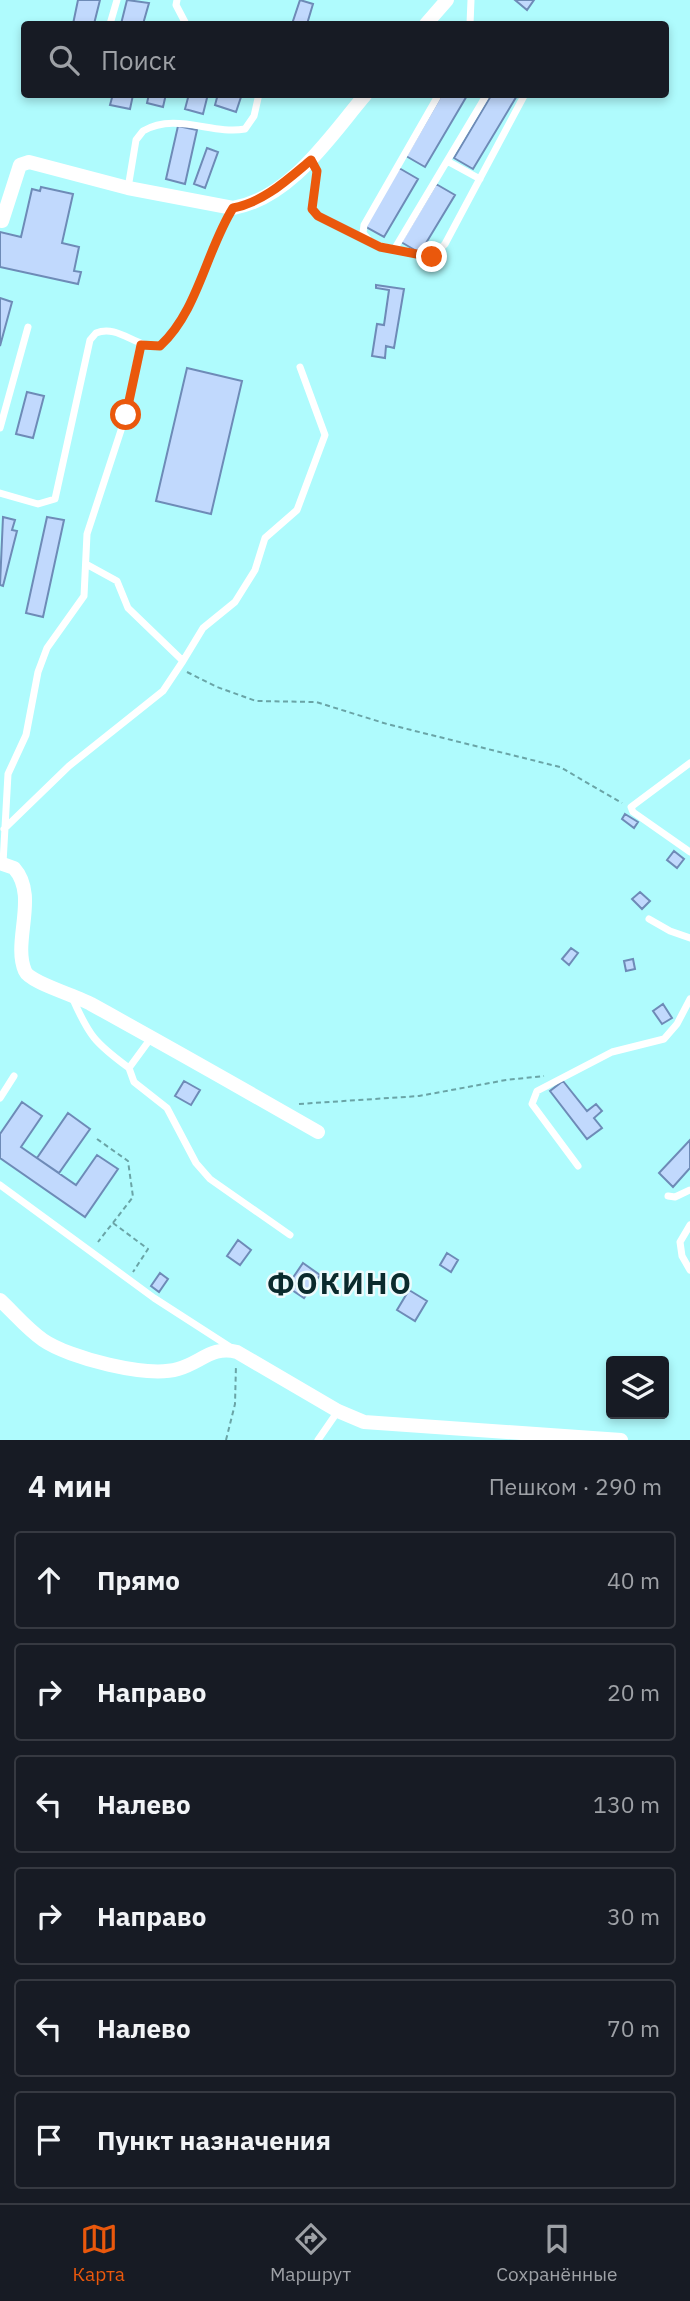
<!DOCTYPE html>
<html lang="ru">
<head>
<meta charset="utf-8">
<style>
  body { margin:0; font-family:"IBM Plex Sans",sans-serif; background:#20242c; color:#f1f3f6 }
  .controls { position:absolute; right:21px; bottom:21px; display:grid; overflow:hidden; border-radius:7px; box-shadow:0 4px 10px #0003 }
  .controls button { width:63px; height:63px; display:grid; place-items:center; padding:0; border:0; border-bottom:2px solid #363941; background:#171b24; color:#f1f3f6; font:35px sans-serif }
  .stop { position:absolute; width:21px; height:21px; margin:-16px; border:5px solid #ea580c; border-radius:50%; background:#fff }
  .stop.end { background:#ea580c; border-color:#fff; box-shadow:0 2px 7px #0008 }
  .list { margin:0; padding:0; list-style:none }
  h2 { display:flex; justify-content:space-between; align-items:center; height:91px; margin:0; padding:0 28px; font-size:30px }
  h2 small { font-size:23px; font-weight:400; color:#9ea1a6 }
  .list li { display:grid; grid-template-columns:46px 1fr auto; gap:21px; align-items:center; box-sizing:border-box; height:98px; margin:0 14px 14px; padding:0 14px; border:2px solid #363941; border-radius:7px }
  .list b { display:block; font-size:26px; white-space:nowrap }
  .list em { font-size:23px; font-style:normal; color:#9ea1a6 }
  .icon { flex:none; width:38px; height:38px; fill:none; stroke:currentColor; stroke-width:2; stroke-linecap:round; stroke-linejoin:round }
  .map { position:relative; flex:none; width:690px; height:1440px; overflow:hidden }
  .search { position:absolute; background:#171b24; box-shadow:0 4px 10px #0003; left:21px; right:21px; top:21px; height:77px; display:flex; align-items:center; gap:18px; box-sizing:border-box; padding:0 24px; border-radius:7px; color:#9ea1a6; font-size:26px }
  .sheet { height:763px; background:#171b24 }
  nav { display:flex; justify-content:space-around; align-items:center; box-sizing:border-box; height:98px; border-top:2px solid #363941; background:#171b24; font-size:19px; color:#9ea1a6 }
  nav a { display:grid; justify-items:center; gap:4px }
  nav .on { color:#ea580c }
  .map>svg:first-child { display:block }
  .building { fill:#c1d9fd; stroke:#6e8bb7; stroke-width:2 }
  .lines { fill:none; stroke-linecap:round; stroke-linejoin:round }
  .path { stroke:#6aa4a6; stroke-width:2; stroke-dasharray:5 3.5; stroke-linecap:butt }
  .service { stroke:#fff; stroke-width:7 }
  .minor { stroke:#fff; stroke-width:14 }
  .route { stroke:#ea580c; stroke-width:9 }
  .labels { text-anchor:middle; stroke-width:5; stroke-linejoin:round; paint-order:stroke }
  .district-label { font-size:30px; font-weight:bold; letter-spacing:2px; fill:#0a2a2c; stroke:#edfbfc }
</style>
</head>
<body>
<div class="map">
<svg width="690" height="1440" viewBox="0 0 690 1440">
  <rect width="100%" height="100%" fill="#affbfd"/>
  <!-- building -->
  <path class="building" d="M 78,0 L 100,0 L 94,24 L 73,24 Z
    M 127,0 L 149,3 L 143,24 L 121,24 Z
    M 300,0 L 313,4 L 307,24 L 292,24 Z
    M 515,0 L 534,0 L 527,10 Z
    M 113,94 L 133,95 L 130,109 L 110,105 Z
    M 149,94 L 166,94 L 163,107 L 147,103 Z
    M 189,94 L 208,94 L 203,114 L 185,109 Z
    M 218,94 L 242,94 L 236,112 L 215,105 Z
    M 442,94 L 468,94 L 425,167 L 406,156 Z
    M 492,94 L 518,94 L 473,169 L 454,158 Z
    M 178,126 L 197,130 L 185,184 L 166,179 Z
    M 207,148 L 218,152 L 205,188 L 194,184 Z
    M 399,168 L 418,179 L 384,237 L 364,226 Z
    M 436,184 L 455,195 L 420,253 L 401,242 Z
    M 41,187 L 73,194 L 62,243 L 79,247 L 74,271 L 81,272 L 78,284 L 0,267 L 0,232 L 21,237 L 32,189 L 40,191 Z
    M 376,285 L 404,289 L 394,348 L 386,346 L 385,358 L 372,356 L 377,324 L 384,325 L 389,290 L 376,288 Z
    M 0,298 L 12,302 L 0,346 Z
    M 187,368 L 242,381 L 211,514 L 156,501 Z
    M 27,392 L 44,396 L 33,438 L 16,434 Z
    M 3,517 L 15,520 L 12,530 L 17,531 L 3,586 L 0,585 Z
    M 47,517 L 64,520 L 43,617 L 26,613 Z
    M 625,814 L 638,822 L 634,828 L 622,819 Z
    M 674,851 L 684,859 L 677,868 L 667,860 Z
    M 640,892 L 650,901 L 642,909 L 632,899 Z
    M 571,948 L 578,953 L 569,965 L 562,959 Z
    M 633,959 L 635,969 L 626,971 L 624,961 Z
    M 663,1004 L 672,1018 L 662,1024 L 653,1011 Z
    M 184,1081 L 200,1090 L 191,1105 L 175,1096 Z
    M 563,1081 L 587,1111 L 596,1104 L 602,1111 L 594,1118 L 602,1128 L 587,1139 L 550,1091 Z
    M 22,1102 L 42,1116 L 21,1147 L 76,1185 L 97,1155 L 118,1169 L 85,1217 L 0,1158 L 0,1134 Z
    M 68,1113 L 90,1129 L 59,1173 L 37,1158 Z
    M 690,1140 L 690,1168 L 673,1187 L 659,1173 Z
    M 238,1240 L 251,1250 L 240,1265 L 227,1256 Z
    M 447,1253 L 458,1260 L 451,1272 L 440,1265 Z
    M 303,1263 L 320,1275 L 304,1298 L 292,1290 L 297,1283 L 292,1279 Z
    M 160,1273 L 168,1279 L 159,1292 L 151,1286 Z
    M 409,1290 L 427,1301 L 415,1321 L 397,1310 Z"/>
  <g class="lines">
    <!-- path -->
    <path class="path" d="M 187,672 L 217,687 L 256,701 L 316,702 L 387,724 L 560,767 L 622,803
      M 299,1104 L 419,1096 L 506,1080 L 544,1076
      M 97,1139 L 128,1161 L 133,1197 L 98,1242
      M 113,1223 L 148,1249 L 133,1272
      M 226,1440 L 235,1404 L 236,1365"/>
    <!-- service -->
    <path class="service" d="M 177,0 L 176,5 L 186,24
      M 110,24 L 117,0
      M 470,24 L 471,0
      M 311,160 L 317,171 L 312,209 L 318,216 L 380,246 L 432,257 L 445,244 L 525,94
      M 447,161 L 480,179
      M 128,188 L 136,140 L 143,131 C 176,112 212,135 245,129 L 254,116 L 259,94
      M 368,239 L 363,233 L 364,225 L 439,94
      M 395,248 L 487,94
      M 0,428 L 28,327
      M 0,493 L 38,504 L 55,499 L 90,340 L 96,333 C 119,324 136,349 160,346 C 198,311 205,251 233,208
      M 183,661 L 203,628 L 235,602 L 255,570 L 265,538 L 297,510 L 325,435 L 300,367
      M 690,763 L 631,807 L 633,812 L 690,852
      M 4,829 L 69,766 L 163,691 L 183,661 L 128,608 L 117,581 L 86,564
      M 3,863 L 8,774 L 26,735 L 38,672 L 47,648 L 84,596 L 87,534 L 126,415 L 140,345
      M 649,919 L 670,931 L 690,938
      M 72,997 C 89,1036 95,1043 129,1068
      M 151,1038 L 129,1068 L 134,1082 L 167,1108 L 196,1163 L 210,1179 L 290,1235
      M 0,1098 L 14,1076
      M 578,1166 L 532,1104 L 537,1091 L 612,1052 L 664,1039 L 677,1024 L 690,999
      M 0,1185 L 154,1298 L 230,1347
      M 668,1196 L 675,1197 L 690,1190
      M 690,1225 L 680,1242 L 682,1256 L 690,1270
      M 318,1440 L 338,1411"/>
    <!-- minor -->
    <path class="minor" d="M 426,24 L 447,0
      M 2,221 L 20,165 L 29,162 L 128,188 L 233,208 C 291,198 330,136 366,94
      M 0,863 L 14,868 C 39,896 12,941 25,971 C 30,983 78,996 91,1004 C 167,1046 243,1089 318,1132
      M 0,1300 C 14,1313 27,1329 43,1340 C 69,1358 147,1378 178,1369 C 200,1363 213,1345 237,1352 L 338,1411 L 364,1422 L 621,1440"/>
  </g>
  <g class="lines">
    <!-- route -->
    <path class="route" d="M 126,415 L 141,345 L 160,346 C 198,311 206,251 233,208 C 264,202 287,180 311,160 L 317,171 L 312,209 L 318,216 L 380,247 L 432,257"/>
  </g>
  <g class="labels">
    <!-- district labels -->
    <g class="district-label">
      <text x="340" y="1294">ФОКИНО</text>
    </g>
  </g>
</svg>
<div class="controls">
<button><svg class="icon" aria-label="layers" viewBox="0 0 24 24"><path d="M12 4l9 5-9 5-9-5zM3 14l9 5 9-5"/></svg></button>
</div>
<div class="stop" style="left:126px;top:415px"></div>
<div class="stop end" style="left:432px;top:257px"></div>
<div class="search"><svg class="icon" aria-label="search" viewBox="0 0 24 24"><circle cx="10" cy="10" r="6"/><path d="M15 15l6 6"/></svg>Поиск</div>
</div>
<section class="sheet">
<h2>4 мин<small>Пешком · 290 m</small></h2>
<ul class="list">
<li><svg class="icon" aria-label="ahead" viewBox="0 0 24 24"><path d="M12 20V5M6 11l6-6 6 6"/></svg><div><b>Прямо</b></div><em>40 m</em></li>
<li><svg class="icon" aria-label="right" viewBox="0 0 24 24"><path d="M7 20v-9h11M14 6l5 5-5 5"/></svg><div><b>Направо</b></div><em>20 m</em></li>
<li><svg class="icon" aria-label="left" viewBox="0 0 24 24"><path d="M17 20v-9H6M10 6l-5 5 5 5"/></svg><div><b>Налево</b></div><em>130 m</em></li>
<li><svg class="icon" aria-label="right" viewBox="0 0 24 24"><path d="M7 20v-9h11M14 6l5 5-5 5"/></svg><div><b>Направо</b></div><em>30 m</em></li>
<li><svg class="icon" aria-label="left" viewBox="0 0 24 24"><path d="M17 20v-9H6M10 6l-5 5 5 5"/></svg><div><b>Налево</b></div><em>70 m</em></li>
<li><svg class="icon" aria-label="arrive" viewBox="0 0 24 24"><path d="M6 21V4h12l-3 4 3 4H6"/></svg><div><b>Пункт назначения</b></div></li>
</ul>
</section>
<nav>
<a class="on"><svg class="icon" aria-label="map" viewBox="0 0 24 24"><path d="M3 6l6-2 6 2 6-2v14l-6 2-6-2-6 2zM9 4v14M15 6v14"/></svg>Карта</a>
<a><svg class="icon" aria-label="directions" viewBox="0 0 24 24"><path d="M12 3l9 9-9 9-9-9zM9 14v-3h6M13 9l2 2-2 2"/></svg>Маршрут</a>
<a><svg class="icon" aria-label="saved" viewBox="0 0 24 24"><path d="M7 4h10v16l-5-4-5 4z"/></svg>Сохранённые</a>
</nav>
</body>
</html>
